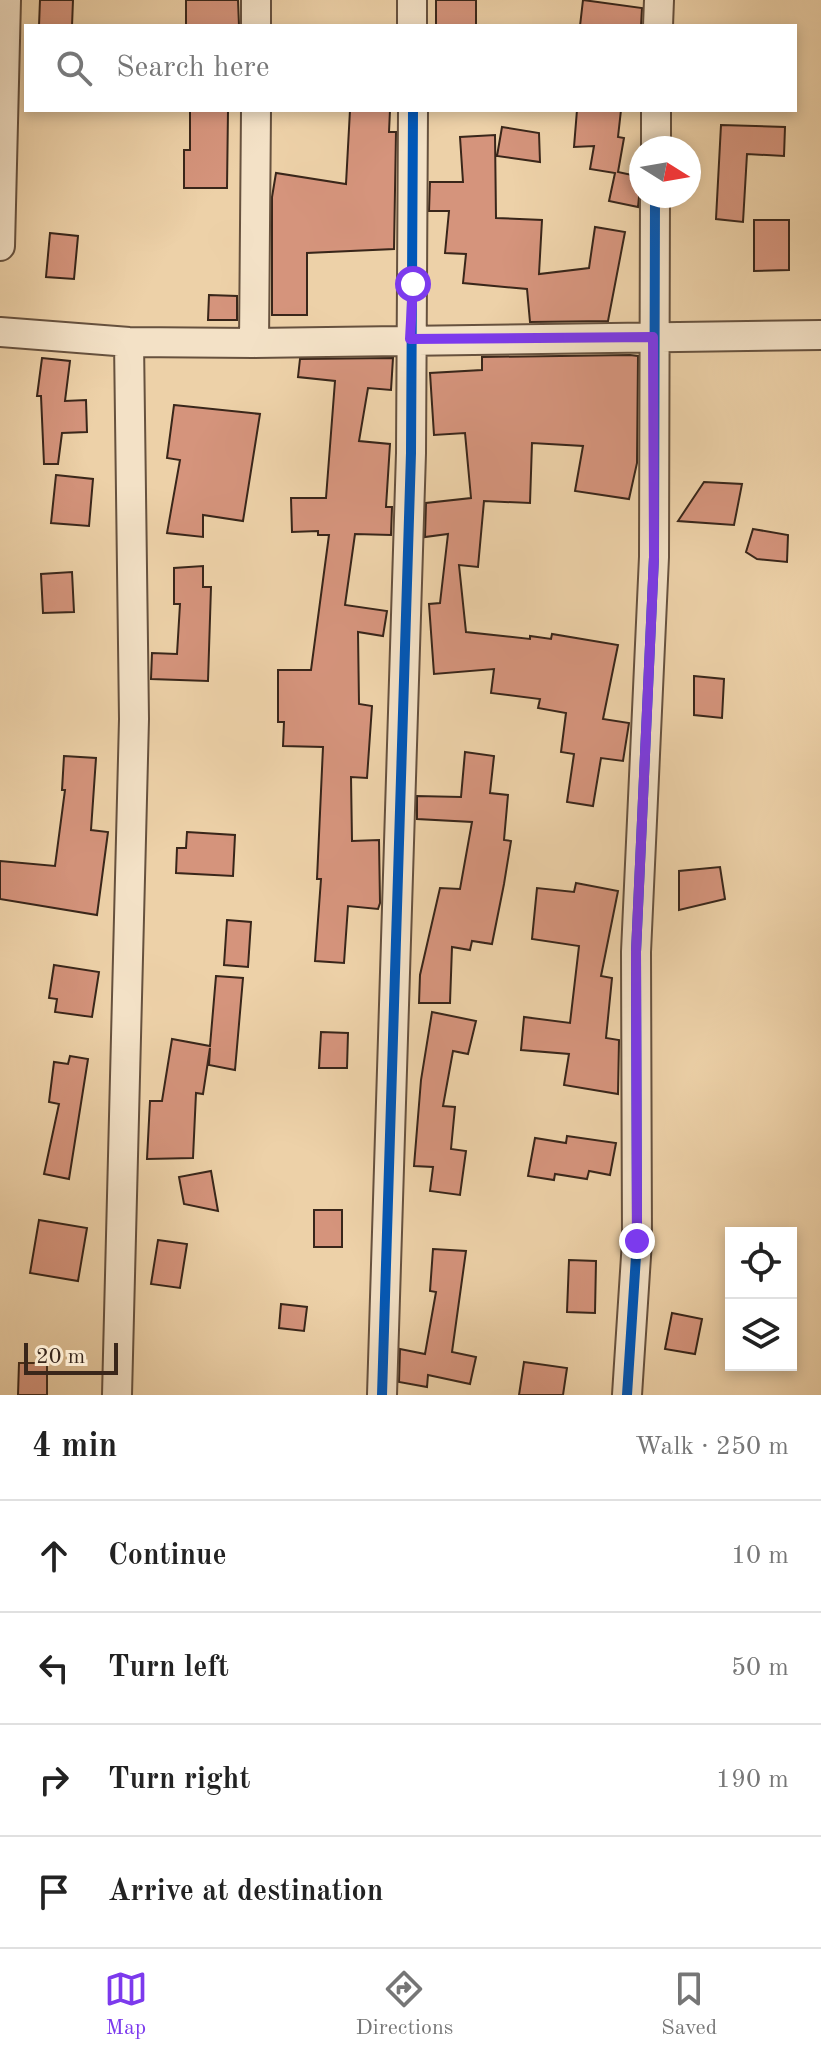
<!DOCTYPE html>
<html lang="en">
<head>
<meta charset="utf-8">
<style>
  body { margin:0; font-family:"Old Standard TT",serif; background:#f6f6f6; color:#222 }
  .controls { position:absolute; right:24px; bottom:24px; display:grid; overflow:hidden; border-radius:0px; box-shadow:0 4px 12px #0003 }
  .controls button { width:72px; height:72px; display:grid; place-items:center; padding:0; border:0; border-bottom:2px solid #e0e0e0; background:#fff; color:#222; font:40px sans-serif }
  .compass { position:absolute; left:629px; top:136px; width:72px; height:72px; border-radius:50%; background:#fff; box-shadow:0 4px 12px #0003; rotate:101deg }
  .scale { position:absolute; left:24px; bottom:20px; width:94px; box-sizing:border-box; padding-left:8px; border:4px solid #39261a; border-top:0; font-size:22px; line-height:28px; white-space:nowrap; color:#39261a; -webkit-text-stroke:6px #f3e1c6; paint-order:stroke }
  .stop { position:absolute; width:24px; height:24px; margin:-18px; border:6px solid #7c3aed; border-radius:50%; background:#fff }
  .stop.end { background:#7c3aed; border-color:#fff; box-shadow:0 2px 8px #0008 }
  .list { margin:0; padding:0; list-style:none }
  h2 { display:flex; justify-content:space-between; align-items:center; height:104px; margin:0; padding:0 32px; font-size:34px }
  h2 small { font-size:26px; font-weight:400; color:#767676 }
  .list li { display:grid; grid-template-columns:52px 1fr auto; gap:24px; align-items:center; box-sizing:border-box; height:112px; padding:0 32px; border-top:2px solid #e0e0e0 }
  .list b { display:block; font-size:30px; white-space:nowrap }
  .list em { font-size:26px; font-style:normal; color:#767676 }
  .icon { flex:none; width:44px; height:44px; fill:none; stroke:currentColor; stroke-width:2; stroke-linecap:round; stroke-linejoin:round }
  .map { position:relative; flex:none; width:821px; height:1395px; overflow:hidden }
  .search { position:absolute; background:#fff; box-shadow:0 4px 12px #0003; left:24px; right:24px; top:24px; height:88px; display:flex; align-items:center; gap:20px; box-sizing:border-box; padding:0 28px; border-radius:0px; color:#767676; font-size:30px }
  .sheet { height:552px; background:#fff }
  nav { display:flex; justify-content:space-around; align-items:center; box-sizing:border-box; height:112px; border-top:2px solid #e0e0e0; background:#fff; font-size:22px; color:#767676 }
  nav a { display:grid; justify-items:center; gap:4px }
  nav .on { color:#7c3aed }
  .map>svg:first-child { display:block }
  .building { fill:#d5947c; stroke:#39261a; stroke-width:2 }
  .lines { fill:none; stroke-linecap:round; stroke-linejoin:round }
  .street-casing { stroke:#66513e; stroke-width:32 }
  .street { stroke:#f3e1c6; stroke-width:28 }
  .cycleway-casing { stroke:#f3e1c6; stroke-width:15 }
  .cycleway { stroke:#0057b8; stroke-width:10 }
  .route { stroke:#7c3aed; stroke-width:10 }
</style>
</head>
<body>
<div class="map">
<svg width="821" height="1395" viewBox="0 0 821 1395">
  <rect width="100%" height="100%" fill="#edd1a8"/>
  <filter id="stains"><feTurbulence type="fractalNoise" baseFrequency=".0025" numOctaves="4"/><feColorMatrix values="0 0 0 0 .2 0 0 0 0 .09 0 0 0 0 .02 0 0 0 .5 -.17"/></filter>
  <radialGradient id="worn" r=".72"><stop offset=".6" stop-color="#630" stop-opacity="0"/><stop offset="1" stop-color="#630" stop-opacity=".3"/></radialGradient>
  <!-- building -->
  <path class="building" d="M 40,0 L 73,0 L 72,26 L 39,26 Z
    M 186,0 L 238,0 L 239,26 L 186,26 Z
    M 436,0 L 476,0 L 476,26 L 436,26 Z
    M 583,0 L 642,8 L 641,26 L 580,26 Z
    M 190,110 L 228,110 L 227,188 L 184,188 L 184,150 L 190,150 Z
    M 350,110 L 390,110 L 389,132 L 396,132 L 394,249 L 307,253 L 307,315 L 272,315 L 272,197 L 276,173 L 346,184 Z
    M 577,110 L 621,110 L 618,137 L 624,138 L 618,172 L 641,177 L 638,207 L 609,201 L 615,173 L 590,169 L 594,146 L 574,147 Z
    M 721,125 L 785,127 L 784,156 L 747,154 L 743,222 L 716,219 Z
    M 502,127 L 539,133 L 540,162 L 497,156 Z
    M 495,135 L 496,218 L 542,220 L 539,274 L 589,268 L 595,227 L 625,232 L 608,321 L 530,322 L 527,289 L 463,283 L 466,254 L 445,253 L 449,211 L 429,211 L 430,182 L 463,182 L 460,137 Z
    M 754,220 L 789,220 L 789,270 L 754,271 Z
    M 50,233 L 78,236 L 74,279 L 46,277 Z
    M 209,295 L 237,296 L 237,320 L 208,320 Z
    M 630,355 L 638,356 L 637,463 L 629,499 L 575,491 L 583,446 L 532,443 L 530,503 L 484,501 L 478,567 L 459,565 L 466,632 L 530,639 L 530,636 L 551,639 L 552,634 L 618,645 L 603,719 L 629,723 L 623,761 L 601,758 L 593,806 L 567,802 L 574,754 L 561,752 L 566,713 L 538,708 L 540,699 L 491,693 L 494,669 L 434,674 L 429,604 L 440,603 L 448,534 L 425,537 L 426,503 L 471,498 L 465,433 L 434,435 L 430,373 L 482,370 L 482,357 Z
    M 42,358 L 70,361 L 65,401 L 86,400 L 87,432 L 62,433 L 58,464 L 44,464 L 41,396 L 37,396 Z
    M 393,358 L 391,390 L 368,388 L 359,441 L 390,444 L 386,507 L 392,507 L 391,535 L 355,534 L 345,605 L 387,611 L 383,636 L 358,632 L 359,704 L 372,706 L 367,778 L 351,777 L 352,841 L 379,840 L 380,903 L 378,909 L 348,906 L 344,963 L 315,961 L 321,879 L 317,879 L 323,747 L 283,746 L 284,722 L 278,722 L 278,670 L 311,670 L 329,535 L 318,535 L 318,531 L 292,532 L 291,498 L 326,498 L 335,381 L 298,377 L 300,359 Z
    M 174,405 L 260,414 L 243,521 L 203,515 L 203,537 L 167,533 L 180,460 L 167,458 Z
    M 56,475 L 93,479 L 89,526 L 51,523 Z
    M 704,482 L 742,484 L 734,525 L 678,521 Z
    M 753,529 L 788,535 L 787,562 L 757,559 L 746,552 Z
    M 203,566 L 203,587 L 211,587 L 208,681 L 151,679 L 152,653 L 177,654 L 180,604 L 174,604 L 174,568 Z
    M 72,572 L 74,612 L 43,613 L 41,574 Z
    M 694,676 L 724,679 L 722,718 L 694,715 Z
    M 465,752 L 494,756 L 490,793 L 508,795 L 504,840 L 511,841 L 504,884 L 492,944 L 472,941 L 470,950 L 452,947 L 450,1003 L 419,1003 L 420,975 L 440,888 L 460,889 L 472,822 L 417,819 L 417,796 L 461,797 Z
    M 64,756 L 96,758 L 91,830 L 108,832 L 97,915 L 0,899 L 0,861 L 55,866 L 65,790 L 62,790 Z
    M 187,832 L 235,835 L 233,876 L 176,873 L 177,848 L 186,848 Z
    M 720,867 L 725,899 L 679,910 L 679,871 Z
    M 576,883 L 618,891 L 601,976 L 612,978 L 606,1038 L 619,1040 L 618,1094 L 564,1085 L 569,1054 L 521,1050 L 524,1017 L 570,1023 L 579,946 L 532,939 L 537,888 L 574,892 Z
    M 227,920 L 251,922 L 248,967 L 224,965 Z
    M 54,965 L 99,972 L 92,1017 L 55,1012 L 57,999 L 49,998 Z
    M 216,976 L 243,978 L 235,1070 L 209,1065 L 210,1048 L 203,1094 L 196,1093 L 193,1158 L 147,1159 L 150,1101 L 162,1101 L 172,1039 L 210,1046 Z
    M 432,1012 L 476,1021 L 468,1054 L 453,1051 L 443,1106 L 455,1107 L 451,1149 L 466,1151 L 460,1195 L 430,1191 L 433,1167 L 414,1166 L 421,1080 Z
    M 321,1032 L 348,1033 L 347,1068 L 319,1068 Z
    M 70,1056 L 88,1059 L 69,1179 L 44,1174 L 59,1104 L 49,1102 L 54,1062 L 68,1064 Z
    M 567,1136 L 616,1143 L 610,1175 L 589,1171 L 587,1179 L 555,1174 L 554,1180 L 528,1176 L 535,1138 L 566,1143 Z
    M 211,1171 L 218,1211 L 184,1204 L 179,1177 Z
    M 314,1210 L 342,1210 L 342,1247 L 314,1247 Z
    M 39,1220 L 87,1228 L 78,1281 L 30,1273 Z
    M 158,1240 L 187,1244 L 180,1288 L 151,1284 Z
    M 433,1249 L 466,1251 L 452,1352 L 476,1357 L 470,1384 L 428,1375 L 427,1387 L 399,1382 L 400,1349 L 425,1354 L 436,1292 L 430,1291 Z
    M 569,1260 L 596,1261 L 595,1313 L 567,1312 Z
    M 281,1304 L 307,1307 L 304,1331 L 279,1328 Z
    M 672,1313 L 702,1319 L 695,1354 L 665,1349 Z
    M 524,1362 L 567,1368 L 563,1395 L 519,1395 Z
    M 19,1363 L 47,1363 L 47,1395 L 18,1395 Z"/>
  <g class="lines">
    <!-- street casing -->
    <g class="street-casing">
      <path id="street" d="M 256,0 L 256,26
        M 412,0 L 412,26
        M 658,26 L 659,0
        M 656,148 L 656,110
        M 0,246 L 6,0
        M 0,332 L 129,342 L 254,343 L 821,335
        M 254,343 L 256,110
        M 117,1395 L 134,719 L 129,342
        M 382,1395 L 411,453 L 413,110
        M 627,1395 L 637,1241 L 636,952 L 654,557 L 655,196"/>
    </g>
    <!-- street -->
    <use href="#street" class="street"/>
    <!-- cycleway casing -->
    <g class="cycleway-casing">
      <path id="cycleway" d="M 382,1395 L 411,453 L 413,110
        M 627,1395 L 637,1241 L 636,952 L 654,557 L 655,196"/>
    </g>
    <!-- cycleway -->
    <use href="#cycleway" class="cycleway"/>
  </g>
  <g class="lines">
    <!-- route -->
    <path class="route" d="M 413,284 L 410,339 L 653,337 L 654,557 L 636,952 L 637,1241"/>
  </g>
  <rect width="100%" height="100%" filter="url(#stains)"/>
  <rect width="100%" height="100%" fill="url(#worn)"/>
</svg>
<div class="controls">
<button><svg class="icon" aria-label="locate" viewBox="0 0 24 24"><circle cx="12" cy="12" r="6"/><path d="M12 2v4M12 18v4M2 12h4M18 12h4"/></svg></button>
<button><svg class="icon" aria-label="layers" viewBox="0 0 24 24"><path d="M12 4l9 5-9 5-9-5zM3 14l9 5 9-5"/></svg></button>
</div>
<svg class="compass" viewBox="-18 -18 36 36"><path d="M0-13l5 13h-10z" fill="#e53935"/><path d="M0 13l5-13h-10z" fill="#767676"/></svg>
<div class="scale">20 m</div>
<div class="stop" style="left:413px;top:284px"></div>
<div class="stop end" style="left:637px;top:1241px"></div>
<div class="search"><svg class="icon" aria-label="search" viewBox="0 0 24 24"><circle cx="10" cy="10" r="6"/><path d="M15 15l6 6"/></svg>Search here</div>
</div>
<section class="sheet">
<h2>4 min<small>Walk · 250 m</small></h2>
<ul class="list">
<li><svg class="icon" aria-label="ahead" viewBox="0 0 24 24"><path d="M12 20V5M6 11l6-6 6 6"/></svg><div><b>Continue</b></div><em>10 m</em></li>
<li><svg class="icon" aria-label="left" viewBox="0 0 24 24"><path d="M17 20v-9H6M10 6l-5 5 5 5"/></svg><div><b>Turn left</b></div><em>50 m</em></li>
<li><svg class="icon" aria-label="right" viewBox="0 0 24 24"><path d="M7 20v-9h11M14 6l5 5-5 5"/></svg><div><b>Turn right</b></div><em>190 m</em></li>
<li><svg class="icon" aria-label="arrive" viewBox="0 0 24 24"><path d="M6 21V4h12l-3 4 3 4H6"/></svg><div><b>Arrive at destination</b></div></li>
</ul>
</section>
<nav>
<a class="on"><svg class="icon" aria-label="map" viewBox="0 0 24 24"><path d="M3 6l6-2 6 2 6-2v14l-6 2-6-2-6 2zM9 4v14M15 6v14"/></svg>Map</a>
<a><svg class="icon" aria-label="directions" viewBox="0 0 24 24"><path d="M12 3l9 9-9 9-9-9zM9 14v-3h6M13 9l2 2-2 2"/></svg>Directions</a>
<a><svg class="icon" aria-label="saved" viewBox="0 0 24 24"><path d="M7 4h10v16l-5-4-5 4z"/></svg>Saved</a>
</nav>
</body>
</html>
